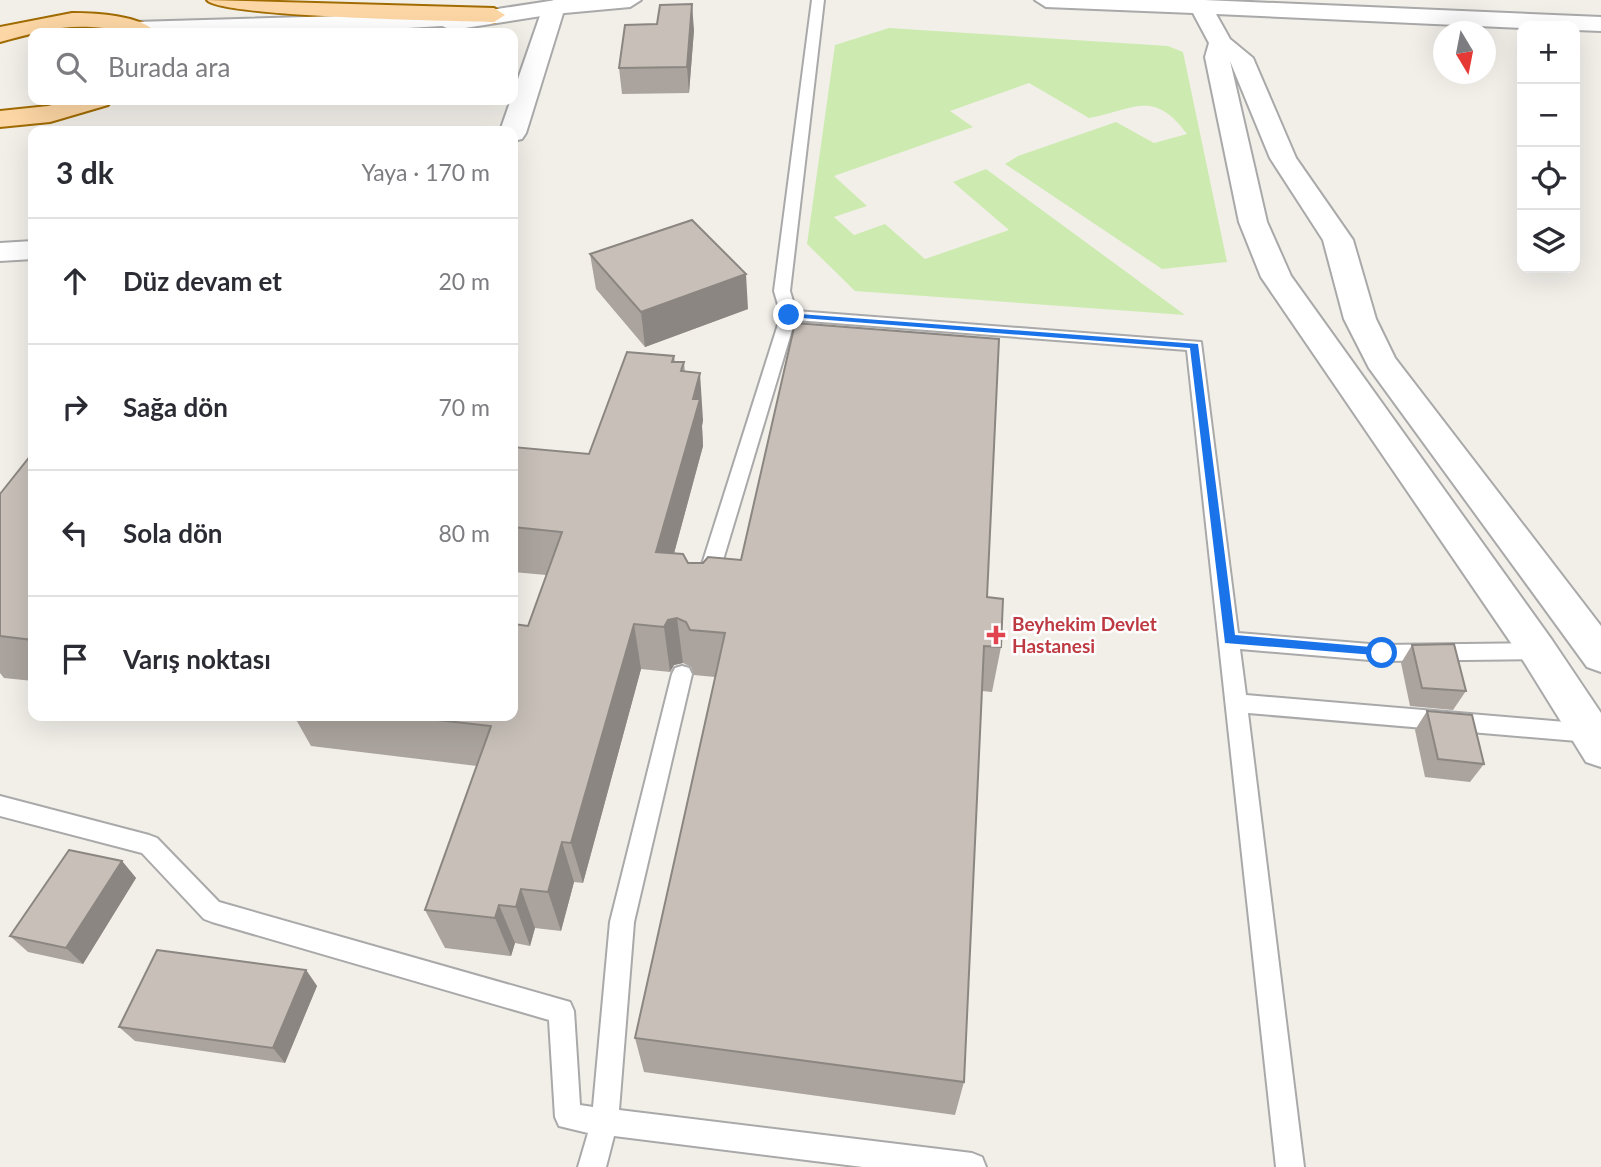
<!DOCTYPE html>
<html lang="tr">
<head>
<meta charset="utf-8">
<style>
  body { margin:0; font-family:Lato,sans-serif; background:#f7f7f7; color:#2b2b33 }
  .controls { position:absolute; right:21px; top:21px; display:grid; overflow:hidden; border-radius:14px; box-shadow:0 7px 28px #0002 }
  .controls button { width:63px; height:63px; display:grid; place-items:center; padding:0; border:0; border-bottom:2px solid #e1e1e2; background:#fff; color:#2b2b33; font:35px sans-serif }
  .compass { position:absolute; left:1433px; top:21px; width:63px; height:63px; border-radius:50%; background:#fff; box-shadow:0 7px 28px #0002; rotate:170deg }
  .stop { position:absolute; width:21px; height:21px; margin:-16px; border:5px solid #1a73e8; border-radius:50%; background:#fff }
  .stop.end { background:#1a73e8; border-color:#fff; box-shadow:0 2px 7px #0008 }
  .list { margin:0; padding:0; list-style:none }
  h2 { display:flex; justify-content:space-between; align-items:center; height:91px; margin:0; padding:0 28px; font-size:30px }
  h2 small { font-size:23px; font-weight:400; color:#7c7c81 }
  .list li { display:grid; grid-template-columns:46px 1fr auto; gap:21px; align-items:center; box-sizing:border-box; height:126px; padding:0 28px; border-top:2px solid #e1e1e2 }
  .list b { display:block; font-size:26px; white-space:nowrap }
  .list em { font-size:23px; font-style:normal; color:#7c7c81 }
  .icon { flex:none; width:38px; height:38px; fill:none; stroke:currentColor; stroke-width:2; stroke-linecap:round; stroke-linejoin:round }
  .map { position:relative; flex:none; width:1601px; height:1167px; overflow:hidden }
  .search { position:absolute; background:#fff; box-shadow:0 7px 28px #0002; left:28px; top:28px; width:490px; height:77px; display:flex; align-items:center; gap:18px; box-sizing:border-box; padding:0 24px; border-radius:14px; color:#7c7c81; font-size:26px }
  .panel { position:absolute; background:#fff; box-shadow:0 7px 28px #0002; left:28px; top:126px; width:490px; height:595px; border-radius:14px }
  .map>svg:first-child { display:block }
  .grass { fill:#cdebb0 }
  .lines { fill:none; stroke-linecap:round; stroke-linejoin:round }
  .service-casing { stroke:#a9a9a9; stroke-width:4 }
  .minor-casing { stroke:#a9a9a9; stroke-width:4 }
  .tertiary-casing { stroke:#a9a9a9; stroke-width:4 }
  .primary-casing { stroke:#a06b00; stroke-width:4 }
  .service { fill:#fff; fill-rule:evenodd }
  .minor { fill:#fff; fill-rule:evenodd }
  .tertiary { fill:#fff; fill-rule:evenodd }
  .primary { fill:#fcd6a4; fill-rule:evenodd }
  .wall { fill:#aba49e }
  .shaded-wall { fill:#8b8681 }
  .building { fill:#c7bfb8; stroke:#8b8681; stroke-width:2 }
  .route { fill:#1a73e8 }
  .health-dot { fill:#e0444e; stroke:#fff; stroke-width:2.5 }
  .labels { text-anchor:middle; stroke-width:5; stroke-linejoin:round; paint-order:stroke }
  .health-label { font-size:19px; font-weight:bold; fill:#be3a42; stroke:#fff; text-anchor:start }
</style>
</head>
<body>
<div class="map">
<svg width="1601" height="1167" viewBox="0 0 1601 1167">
  <rect width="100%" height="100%" fill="#f2efe9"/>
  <!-- grass -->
  <path class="grass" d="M 889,28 L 1168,46 L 1183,52 L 1227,262 L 1162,269 L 1005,164 L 1018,156 L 1116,122 L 1154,143 L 1187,134 C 1153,88 1134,110 1089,118 L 1029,83 L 950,111 L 973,127 L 834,176 L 867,206 L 834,217 L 854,235 L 885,224 L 925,259 L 1009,230 L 953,182 L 986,169 L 1185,315 L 855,291 L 807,244 L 835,45 Z"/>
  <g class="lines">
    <!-- service casing -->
    <g class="service-casing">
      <path id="service" d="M 812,0 L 824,0 L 790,291 L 796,311 L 1201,342 L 1238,633 L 1382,645 L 1538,643 L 1545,645 L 1548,651 L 1545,657 L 1538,659 L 1382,661 L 1240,649 L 1246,695 L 1589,724 L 1597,727 L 1600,733 L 1597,739 L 1589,742 L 1248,713 L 1304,1167 L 1276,1167 L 1187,350 L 795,320 L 717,580 L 707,587 L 697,580 L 781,315 L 774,291 Z
        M 682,666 L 689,668 L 692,674 L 634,922 L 619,1110 L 972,1153 L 982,1157 L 986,1167 L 863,1167 L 614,1136 L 606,1167 L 578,1167 L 588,1133 L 559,1126 L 555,1117 L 549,1020 L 212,922 L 204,919 L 142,853 L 0,816 L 0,796 L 149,835 L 157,838 L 219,902 L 570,1002 L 574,1011 L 580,1105 L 593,1107 L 610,922 L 672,674 L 675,668 Z"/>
    </g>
    <!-- minor casing -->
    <g class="minor-casing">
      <path id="minor" d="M 554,0 L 565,7 L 526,133 L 522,139 L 513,141 L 513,131 L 500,131 L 543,7 Z
        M 33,241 L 33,259 L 0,261 L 0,243 Z"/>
    </g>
    <!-- tertiary casing -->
    <g class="tertiary-casing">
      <path id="tertiary" d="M 556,0 L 641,0 L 630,7 L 554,14 L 452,30 L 442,26 L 320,33 L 126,33 L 123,29 L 127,24 L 135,22 L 478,12 Z
        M 1035,0 L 1204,0 L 1601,17 L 1601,31 L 1575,30 L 1575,26 L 1522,28 L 1216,14 L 1230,39 L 1253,58 L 1296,158 L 1353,240 L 1376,319 L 1395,358 L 1601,626 L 1601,672 L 1587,667 L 1369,368 L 1344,319 L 1323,240 L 1270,158 L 1230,61 L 1267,222 L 1291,276 L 1552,640 L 1601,713 L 1601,767 L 1586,762 L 1524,662 L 1261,277 L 1239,222 L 1205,57 L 1209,43 L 1193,13 L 1046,7 Z"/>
    </g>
    <!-- primary casing -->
    <g class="primary-casing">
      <path id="primary" d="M 207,0 L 494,8 L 505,15 L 494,22 C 457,21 219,17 207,0 Z
        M 72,13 C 93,13 143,15 156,33 C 133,34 113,28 91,27 C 59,25 30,34 0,42 L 0,27 Z
        M 72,100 L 112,100 L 108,105 L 50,122 L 0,127 L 0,111 L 48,106 Z"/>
    </g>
    <!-- service -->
    <use href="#service" class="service"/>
    <!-- minor -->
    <use href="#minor" class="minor"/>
    <!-- tertiary -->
    <use href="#tertiary" class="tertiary"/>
    <!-- primary -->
    <use href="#primary" class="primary"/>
  </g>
  <!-- wall -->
  <path class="wall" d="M 694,30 L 689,93 L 622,94 L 619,68 Z
    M 590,254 L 748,309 L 645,347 L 596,289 Z
    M 674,356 L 675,362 L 684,362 L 685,372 L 703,420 L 702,426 L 703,446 L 674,553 L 688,563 L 987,597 L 1001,647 L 992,692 L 982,691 L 964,1082 L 955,1115 L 644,1072 L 635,1038 L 715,677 L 694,675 L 691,667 L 683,663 L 674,665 L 670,672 L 641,669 L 583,883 L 574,882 L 561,931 L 535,928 L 530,946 L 515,943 L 511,956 L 445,948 L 425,910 L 477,766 L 311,746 L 294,716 L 513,716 L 528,626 L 546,575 L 513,572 L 513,447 L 589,454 Z
    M 33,456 L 33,681 L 4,678 L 0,673 L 0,494 Z
    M 1412,645 L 1466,691 L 1453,710 L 1410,706 L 1401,663 Z
    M 1427,711 L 1484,764 L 1470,782 L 1425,777 L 1415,730 Z
    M 122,861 L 136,878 L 83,964 L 28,952 L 10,936 Z
    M 306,970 L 317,986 L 285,1063 L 135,1041 L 119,1027 Z"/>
  <!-- shaded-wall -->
  <path class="shaded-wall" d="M 692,4 L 694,30 L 689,93 L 687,67 Z
    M 746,274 L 748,309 L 645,347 L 641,312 Z
    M 700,373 L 703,420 L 702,426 L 703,446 L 662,598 L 656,552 Z
    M 677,618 L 683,663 L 674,665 L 670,672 L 664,627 L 668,620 Z
    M 634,624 L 641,669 L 583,883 L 571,843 Z
    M 562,842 L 574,882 L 561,931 L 548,892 Z
    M 122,861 L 136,878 L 83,964 L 66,948 Z
    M 521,889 L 535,928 L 530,946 L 516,907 Z
    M 499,905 L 515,943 L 511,956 L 495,918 Z
    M 306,970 L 317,986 L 285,1063 L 273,1048 Z"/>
  <!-- building -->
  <path class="building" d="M 692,4 L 687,67 L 619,68 L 625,25 L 657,24 L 660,5 Z
    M 692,220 L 746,274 L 641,312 L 590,254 Z
    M 795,323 L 999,339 L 987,597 L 1003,599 L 1001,647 L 984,646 L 964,1082 L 635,1038 L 725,633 L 690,630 L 686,622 L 677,618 L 668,620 L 664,627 L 634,624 L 571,843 L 562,842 L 548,892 L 521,889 L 516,907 L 499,905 L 495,918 L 425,910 L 491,726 L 402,716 L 513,716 L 513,624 L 528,626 L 562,532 L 513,527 L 513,447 L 589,454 L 627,352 L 674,356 L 672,362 L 684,362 L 681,371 L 700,373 L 693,399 L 700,399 L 656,552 L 683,554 L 688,563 L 703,563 L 708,557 L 741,560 Z
    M 31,455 L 33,456 L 33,640 L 0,636 L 0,494 Z
    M 1454,644 L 1466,691 L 1422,688 L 1412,645 Z
    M 1427,711 L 1472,715 L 1484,764 L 1438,759 Z
    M 69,850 L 122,861 L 66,948 L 10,936 Z
    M 157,950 L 306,970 L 273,1048 L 119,1027 Z"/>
  <!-- route -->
  <path class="route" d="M 786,313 L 1198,344 L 1235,635 L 1382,648 L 1387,649 L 1387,656 L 1225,643 L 1190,348 L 789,317 Z"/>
  <!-- markers -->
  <path class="health-dot" d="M992.5 624.5h7v7h7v7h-7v7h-7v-7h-7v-7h7z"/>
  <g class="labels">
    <!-- health labels -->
    <g class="health-label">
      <text x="1012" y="631">Beyhekim Devlet<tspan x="1012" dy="22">Hastanesi</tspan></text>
    </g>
  </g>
</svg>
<div class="controls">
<button>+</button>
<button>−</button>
<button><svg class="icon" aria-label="locate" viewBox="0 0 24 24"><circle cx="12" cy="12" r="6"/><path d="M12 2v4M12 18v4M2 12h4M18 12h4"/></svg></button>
<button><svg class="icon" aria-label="layers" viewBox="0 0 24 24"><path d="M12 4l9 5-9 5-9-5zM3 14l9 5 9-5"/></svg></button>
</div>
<svg class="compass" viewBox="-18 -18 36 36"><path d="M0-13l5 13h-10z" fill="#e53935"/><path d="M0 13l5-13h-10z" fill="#7c7c81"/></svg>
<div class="stop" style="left:1382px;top:653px"></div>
<div class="stop end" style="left:789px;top:315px"></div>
<div class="search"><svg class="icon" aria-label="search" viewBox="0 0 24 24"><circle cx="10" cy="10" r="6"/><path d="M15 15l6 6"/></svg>Burada ara</div>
<section class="panel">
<h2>3 dk<small>Yaya · 170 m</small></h2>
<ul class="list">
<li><svg class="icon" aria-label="ahead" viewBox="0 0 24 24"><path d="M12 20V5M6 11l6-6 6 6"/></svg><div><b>Düz devam et</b></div><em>20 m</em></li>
<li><svg class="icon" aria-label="right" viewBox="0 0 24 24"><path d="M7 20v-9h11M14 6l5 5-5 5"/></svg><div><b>Sağa dön</b></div><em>70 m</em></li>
<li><svg class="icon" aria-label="left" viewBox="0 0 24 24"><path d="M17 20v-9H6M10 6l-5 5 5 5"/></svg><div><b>Sola dön</b></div><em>80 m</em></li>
<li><svg class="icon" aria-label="arrive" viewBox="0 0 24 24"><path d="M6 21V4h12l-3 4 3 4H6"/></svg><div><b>Varış noktası</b></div></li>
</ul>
</section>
</div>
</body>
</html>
